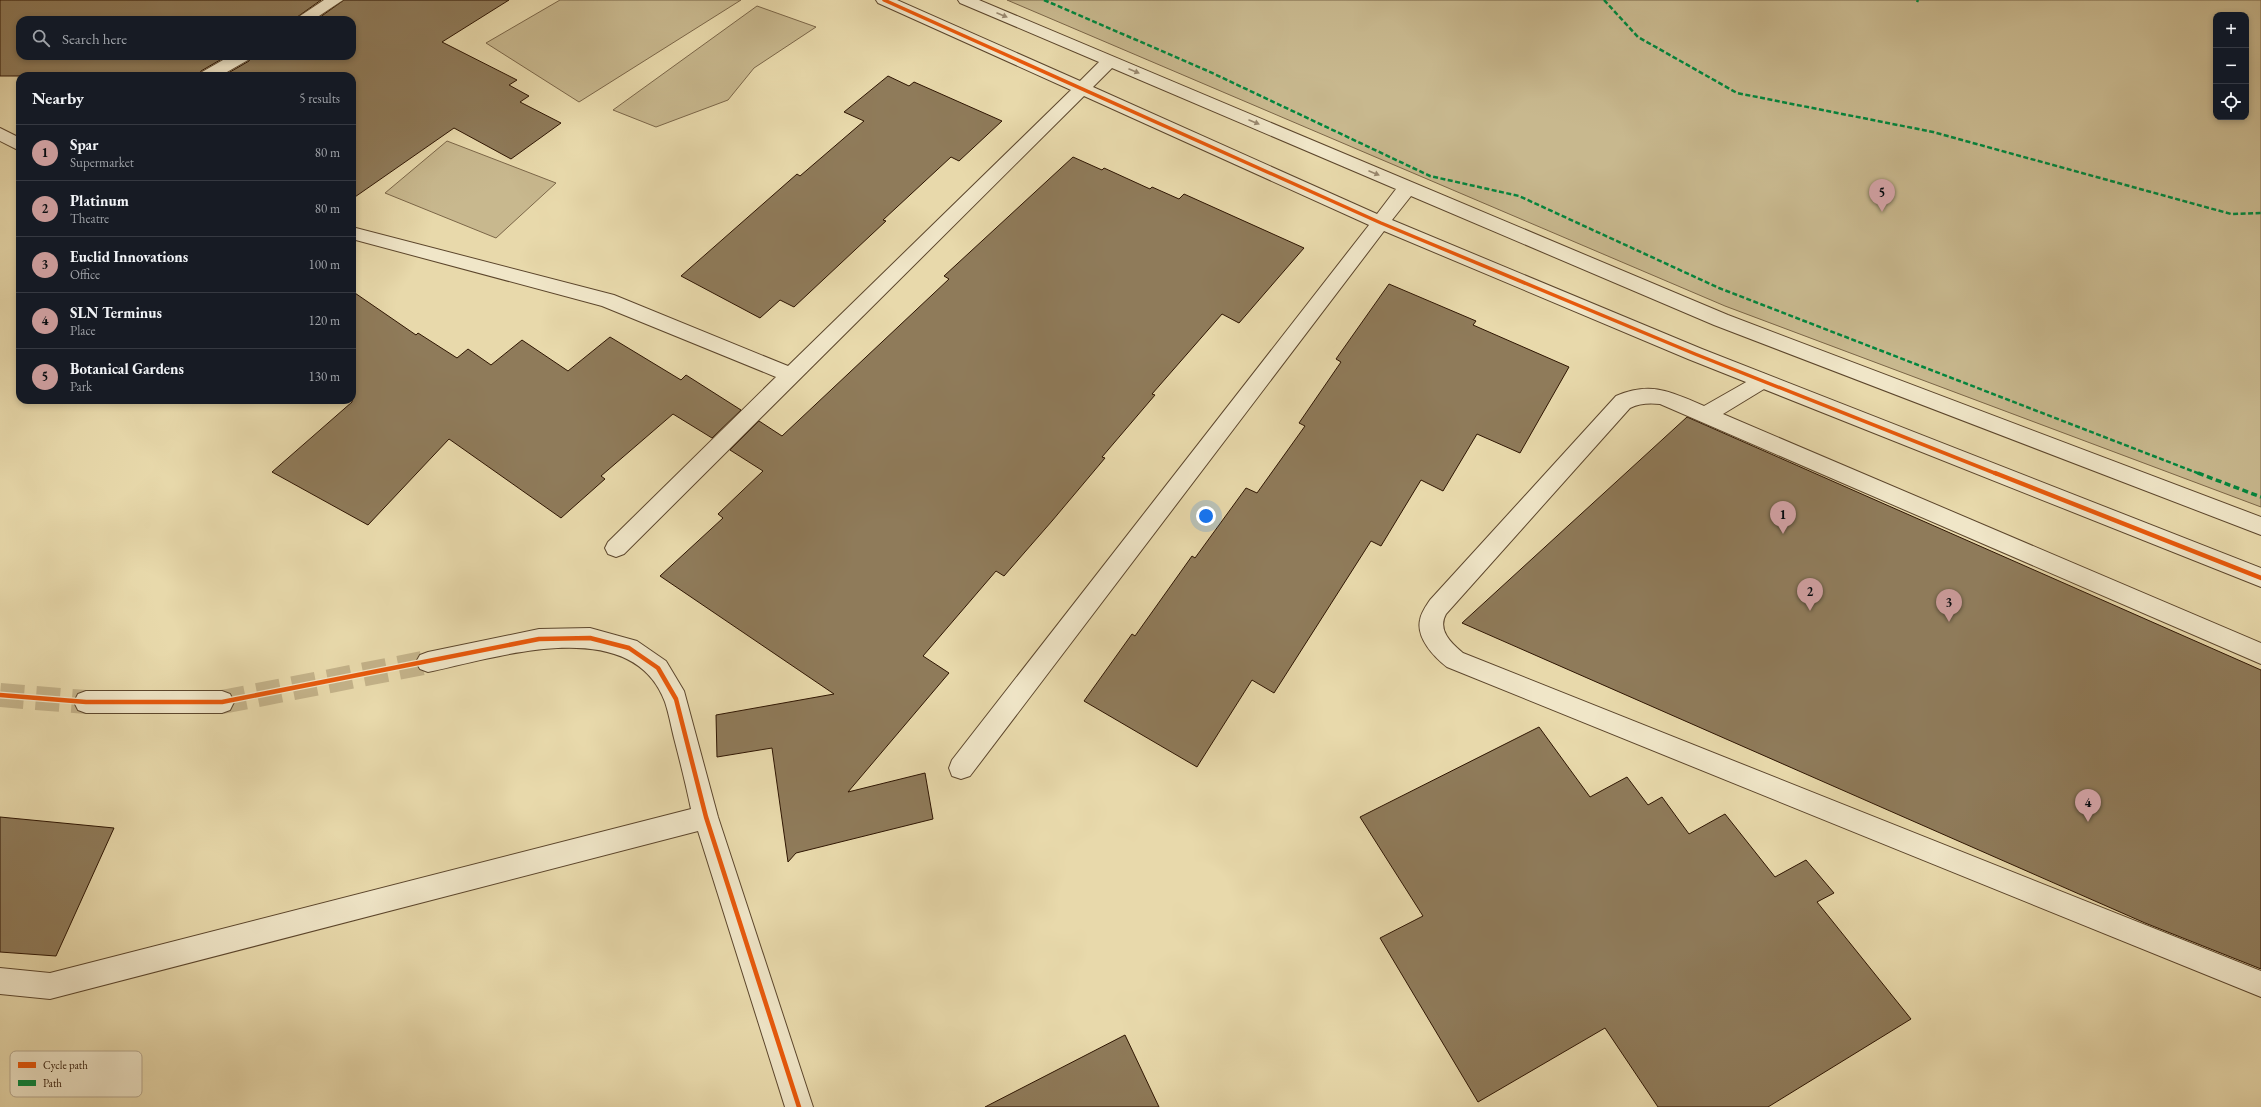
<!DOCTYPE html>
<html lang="en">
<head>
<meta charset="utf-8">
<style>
  body { margin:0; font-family:"EB Garamond",serif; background:#242831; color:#f1f3f6 }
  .controls { position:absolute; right:12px; top:12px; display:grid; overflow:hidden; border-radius:8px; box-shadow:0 2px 6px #0003 }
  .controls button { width:36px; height:36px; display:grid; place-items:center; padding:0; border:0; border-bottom:1px solid #363941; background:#171b24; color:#f1f3f6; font:20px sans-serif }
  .you { position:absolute; left:1206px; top:516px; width:14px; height:14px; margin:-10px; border:3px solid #fff; border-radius:50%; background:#1a73e8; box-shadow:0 0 0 6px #1a73e833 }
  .badge { display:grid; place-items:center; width:26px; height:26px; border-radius:50%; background:#c59692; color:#111; font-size:13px; font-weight:700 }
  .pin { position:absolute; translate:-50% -33px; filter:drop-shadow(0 1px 2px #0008) }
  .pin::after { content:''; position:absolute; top:21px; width:14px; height:12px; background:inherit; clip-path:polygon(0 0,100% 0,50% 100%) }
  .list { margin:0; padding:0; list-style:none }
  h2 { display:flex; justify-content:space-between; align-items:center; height:52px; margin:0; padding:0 16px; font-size:17px }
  h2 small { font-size:13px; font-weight:400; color:#9ea1a6 }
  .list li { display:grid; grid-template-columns:26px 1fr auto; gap:12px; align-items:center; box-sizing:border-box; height:56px; padding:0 16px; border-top:1px solid #363941 }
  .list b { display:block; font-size:15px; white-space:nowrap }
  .list p { margin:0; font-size:13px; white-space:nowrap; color:#9ea1a6 }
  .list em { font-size:13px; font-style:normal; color:#9ea1a6 }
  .icon { flex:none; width:22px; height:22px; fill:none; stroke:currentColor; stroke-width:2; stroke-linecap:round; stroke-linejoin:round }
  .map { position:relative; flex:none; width:2261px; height:1107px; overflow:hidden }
  .search { position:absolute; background:#171b24; box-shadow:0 2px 6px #0003; left:16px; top:16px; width:340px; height:44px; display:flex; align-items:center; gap:10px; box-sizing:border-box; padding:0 14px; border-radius:12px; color:#9ea1a6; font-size:15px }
  .panel { position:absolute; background:#171b24; box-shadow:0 2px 6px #0003; left:16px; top:72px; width:340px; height:332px; border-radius:12px }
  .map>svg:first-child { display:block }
  .green { fill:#c8b88e; stroke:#7b6648; fill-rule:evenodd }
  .building { fill:#8f7b5a; stroke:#2e1502 }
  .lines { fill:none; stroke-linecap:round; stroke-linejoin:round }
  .street-tunnel { stroke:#c3b289; stroke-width:24; stroke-dasharray:24 12; stroke-linecap:butt }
  .lane-casing { stroke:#5c462c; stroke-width:2 }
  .street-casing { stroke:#5c462c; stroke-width:2 }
  .lane { fill:#f0e6c8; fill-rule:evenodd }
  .street { fill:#f0e6c8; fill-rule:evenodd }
  .quiet-far1 { stroke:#00873e; stroke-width:2.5; stroke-dasharray:5 2.5; stroke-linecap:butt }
  .quiet { stroke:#00873e; stroke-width:3.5; stroke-dasharray:6 3.5; stroke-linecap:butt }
  .cycleway-far1-casing { stroke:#f0e6c8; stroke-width:5.5 }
  .cycleway-casing { stroke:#f0e6c8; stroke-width:7 }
  .cycleway-far1 { stroke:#e8590c; stroke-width:3.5 }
  .cycleway { stroke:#e8590c; stroke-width:4.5 }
  .oneway { fill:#99886f }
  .key { fill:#f0e6c8; stroke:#b6a78d; stroke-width:1 }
  .key-label { font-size:11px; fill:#2e1502 }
</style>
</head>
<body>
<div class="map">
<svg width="2261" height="1107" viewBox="0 0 2261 1107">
  <rect width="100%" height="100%" fill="#e8d9ab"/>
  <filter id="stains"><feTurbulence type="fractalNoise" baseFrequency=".005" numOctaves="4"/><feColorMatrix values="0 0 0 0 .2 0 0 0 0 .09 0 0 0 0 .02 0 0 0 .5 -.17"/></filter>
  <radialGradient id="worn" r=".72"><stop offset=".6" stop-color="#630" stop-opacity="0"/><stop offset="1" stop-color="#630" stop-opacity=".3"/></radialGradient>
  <!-- green -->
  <path class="green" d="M 560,0 L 741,0 L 579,102 L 486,43 Z
    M 1007,0 L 2261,0 L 2261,507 L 1725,306 ZM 2216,15 L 2246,15 L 2246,117 L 2216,117 Z
    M 757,6 L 816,27 L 754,68 L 728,100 L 656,127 L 613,110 Z
    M 447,141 L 556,183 L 496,238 L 385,193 Z"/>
  <!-- building -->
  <path class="building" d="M 0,0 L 321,0 L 293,20 L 20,20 L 20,56 L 227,56 L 201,71 L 199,76 L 0,76 Z
    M 344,0 L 509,0 L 442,42 L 517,80 L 509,85 L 529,96 L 520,102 L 561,123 L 511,159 L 454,128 L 352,199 L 352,76 L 223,76 L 249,61 L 251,56 L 352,56 L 352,20 L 316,20 Z
    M 888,76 L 909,86 L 914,82 L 1002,121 L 959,161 L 951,157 L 883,220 L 886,221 L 794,307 L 780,300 L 760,318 L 681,276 L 797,174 L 800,176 L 864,121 L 844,112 Z
    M 1073,157 L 1102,170 L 1104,168 L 1150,189 L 1152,187 L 1179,199 L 1184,194 L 1304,248 L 1239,323 L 1222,314 L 1152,394 L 1155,395 L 1102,457 L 1105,458 L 1052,521 L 1004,576 L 996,571 L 923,656 L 949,673 L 848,792 L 925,773 L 933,819 L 796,853 L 788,862 L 772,748 L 717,757 L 716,715 L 834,694 L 660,576 L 723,518 L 718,514 L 763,471 L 730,450 L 759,421 L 782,436 L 949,279 L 944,276 Z
    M 1389,284 L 1476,321 L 1473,325 L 1569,367 L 1520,453 L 1477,434 L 1443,491 L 1421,480 L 1381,546 L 1371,541 L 1274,693 L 1252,680 L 1197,767 L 1084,701 L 1132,634 L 1135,636 L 1192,556 L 1195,558 L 1246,488 L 1257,493 L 1305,426 L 1299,423 L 1341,362 L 1336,359 Z
    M 352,291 L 416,335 L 418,333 L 457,358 L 468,349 L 491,365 L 522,340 L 568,371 L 610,337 L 681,380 L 686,375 L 741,410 L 712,438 L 673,414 L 601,476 L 605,479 L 561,518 L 449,439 L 368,525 L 272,472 L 352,402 Z
    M 1687,417 L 2261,670 L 2261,969 L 2145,923 L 1462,623 Z
    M 1539,727 L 1590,797 L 1627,777 L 1648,805 L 1662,797 L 1689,834 L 1725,814 L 1775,877 L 1806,860 L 1834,893 L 1817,902 L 1911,1019 L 1768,1107 L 1658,1107 L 1605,1028 L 1478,1102 L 1380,938 L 1423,916 L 1360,817 Z
    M 0,817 L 114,828 L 56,956 L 0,952 Z
    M 1125,1035 L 1159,1107 L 985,1107 Z"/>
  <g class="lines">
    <!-- street-tunnel -->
    <path class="street-tunnel" d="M 0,695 L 86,702
      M 222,702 L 428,662"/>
    <!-- lane casing -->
    <g class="lane-casing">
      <path id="lane" d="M 1762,373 L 1769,376 L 1772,381 L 1769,386 L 1723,414 L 2261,643 L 2261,664 L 1660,404 C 1650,403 1640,403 1630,408 L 1446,614 C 1437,630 1451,643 1463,653 L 2261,971 L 2261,997 L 1447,667 C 1434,657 1416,638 1420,620 C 1421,613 1426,606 1430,600 L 1616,396 C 1651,381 1671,392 1704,406 Z"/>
    </g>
    <!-- street casing -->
    <g class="street-casing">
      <path id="street" d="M 324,0 L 343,0 L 313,20 L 294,20 Z
        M 876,0 L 897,0 L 1080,81 L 1099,62 L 960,3 L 958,0 L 979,0 L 1728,315 L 2261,517 L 2261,535 L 1714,325 L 1411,196 L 1392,220 L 1702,349 L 2261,568 L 2261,587 L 1688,359 L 1384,231 L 970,776 L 961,779 L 952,776 L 949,768 L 952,760 L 1369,225 L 1084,96 L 624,554 L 616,557 L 608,554 L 605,548 L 608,542 L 776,377 L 602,306 L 352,239 L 352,227 L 614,295 L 788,366 L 1071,90 L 878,3 ZM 1112,68 L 1396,189 L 1377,214 L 1093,87 Z
        M 230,56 L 250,56 L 248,60 L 220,76 L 200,76 L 202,72 Z
        M 0,128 L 20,138 L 20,151 L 0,141 Z
        M 590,628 L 637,641 L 666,661 L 684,691 L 718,817 L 813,1107 L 785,1107 L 698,831 L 50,999 L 0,994 L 0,968 L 50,973 L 691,809 C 686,785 680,761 674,738 C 671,726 669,714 665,702 C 632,612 495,658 428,672 L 420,669 L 416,662 L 420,655 L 428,652 L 539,629 Z
        M 86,691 L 222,691 L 230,694 L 234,702 L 230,710 L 222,713 L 86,713 L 78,710 L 74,702 L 78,694 Z"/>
    </g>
    <!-- lane -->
    <use href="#lane" class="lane"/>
    <!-- street -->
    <use href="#street" class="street"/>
    <!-- quiet-far1 -->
    <path class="quiet-far1" d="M 1044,0 L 1208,71 L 1430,176 L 1519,196 L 1719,288 L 2200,474
      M 1604,0 L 1638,37 L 1737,93 L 1933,132 L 2231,214 L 2261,213
      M 1917,2 L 1918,0"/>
    <!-- quiet -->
    <path class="quiet" d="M 2198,473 L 2261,497"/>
    <!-- cycleway-far1 casing -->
    <g class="cycleway-far1-casing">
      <path id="cycleway-far1" d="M 884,0 L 1381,223 L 1695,354 L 1997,474"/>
    </g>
    <!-- cycleway casing -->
    <g class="cycleway-casing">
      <path id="cycleway" d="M 1995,473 L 2261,578
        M 0,695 L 86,702 L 222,702 L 539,639 L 590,638 L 629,648 L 658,668 L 676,699 L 706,817 L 799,1107"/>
    </g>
    <!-- cycleway-far1 -->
    <use href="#cycleway-far1" class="cycleway-far1"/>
    <!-- cycleway -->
    <use href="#cycleway" class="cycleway"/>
  </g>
  <!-- one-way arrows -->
  <defs><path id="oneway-solid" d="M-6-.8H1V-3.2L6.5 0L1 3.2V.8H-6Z"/></defs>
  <g class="oneway">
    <use href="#oneway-solid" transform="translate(1002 15) rotate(23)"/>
    <use href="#oneway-solid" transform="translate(1134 71) rotate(23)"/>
    <use href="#oneway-solid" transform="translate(1254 122) rotate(23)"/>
    <use href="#oneway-solid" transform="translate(1374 173) rotate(23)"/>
  </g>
  <!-- legend -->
  <rect x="10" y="1051" width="132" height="46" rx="6" class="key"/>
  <rect x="18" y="1062" width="18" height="6" fill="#e8590c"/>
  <rect x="18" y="1080" width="18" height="6" fill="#00873e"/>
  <g class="key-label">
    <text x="43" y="1069">Cycle path</text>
    <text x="43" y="1087">Path</text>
  </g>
  <rect width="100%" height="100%" filter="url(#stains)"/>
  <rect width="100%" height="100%" fill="url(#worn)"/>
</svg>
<div class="controls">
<button>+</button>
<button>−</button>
<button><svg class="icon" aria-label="locate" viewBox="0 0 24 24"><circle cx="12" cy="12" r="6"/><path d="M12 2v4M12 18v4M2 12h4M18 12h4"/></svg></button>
</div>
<div class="you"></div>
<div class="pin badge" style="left:1783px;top:534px">1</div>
<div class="pin badge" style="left:1810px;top:611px">2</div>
<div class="pin badge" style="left:1949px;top:622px">3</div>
<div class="pin badge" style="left:2088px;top:822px">4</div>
<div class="pin badge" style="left:1882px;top:212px">5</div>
<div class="search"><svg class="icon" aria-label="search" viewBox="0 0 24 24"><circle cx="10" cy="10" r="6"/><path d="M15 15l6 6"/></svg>Search here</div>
<section class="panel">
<h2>Nearby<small>5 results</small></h2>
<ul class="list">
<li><span class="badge">1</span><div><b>Spar</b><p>Supermarket</p></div><em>80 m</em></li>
<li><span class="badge">2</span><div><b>Platinum</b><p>Theatre</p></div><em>80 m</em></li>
<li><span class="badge">3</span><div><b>Euclid Innovations</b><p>Office</p></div><em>100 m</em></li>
<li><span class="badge">4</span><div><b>SLN Terminus</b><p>Place</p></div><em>120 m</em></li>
<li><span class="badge">5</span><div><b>Botanical Gardens</b><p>Park</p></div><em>130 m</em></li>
</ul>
</section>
</div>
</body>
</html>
